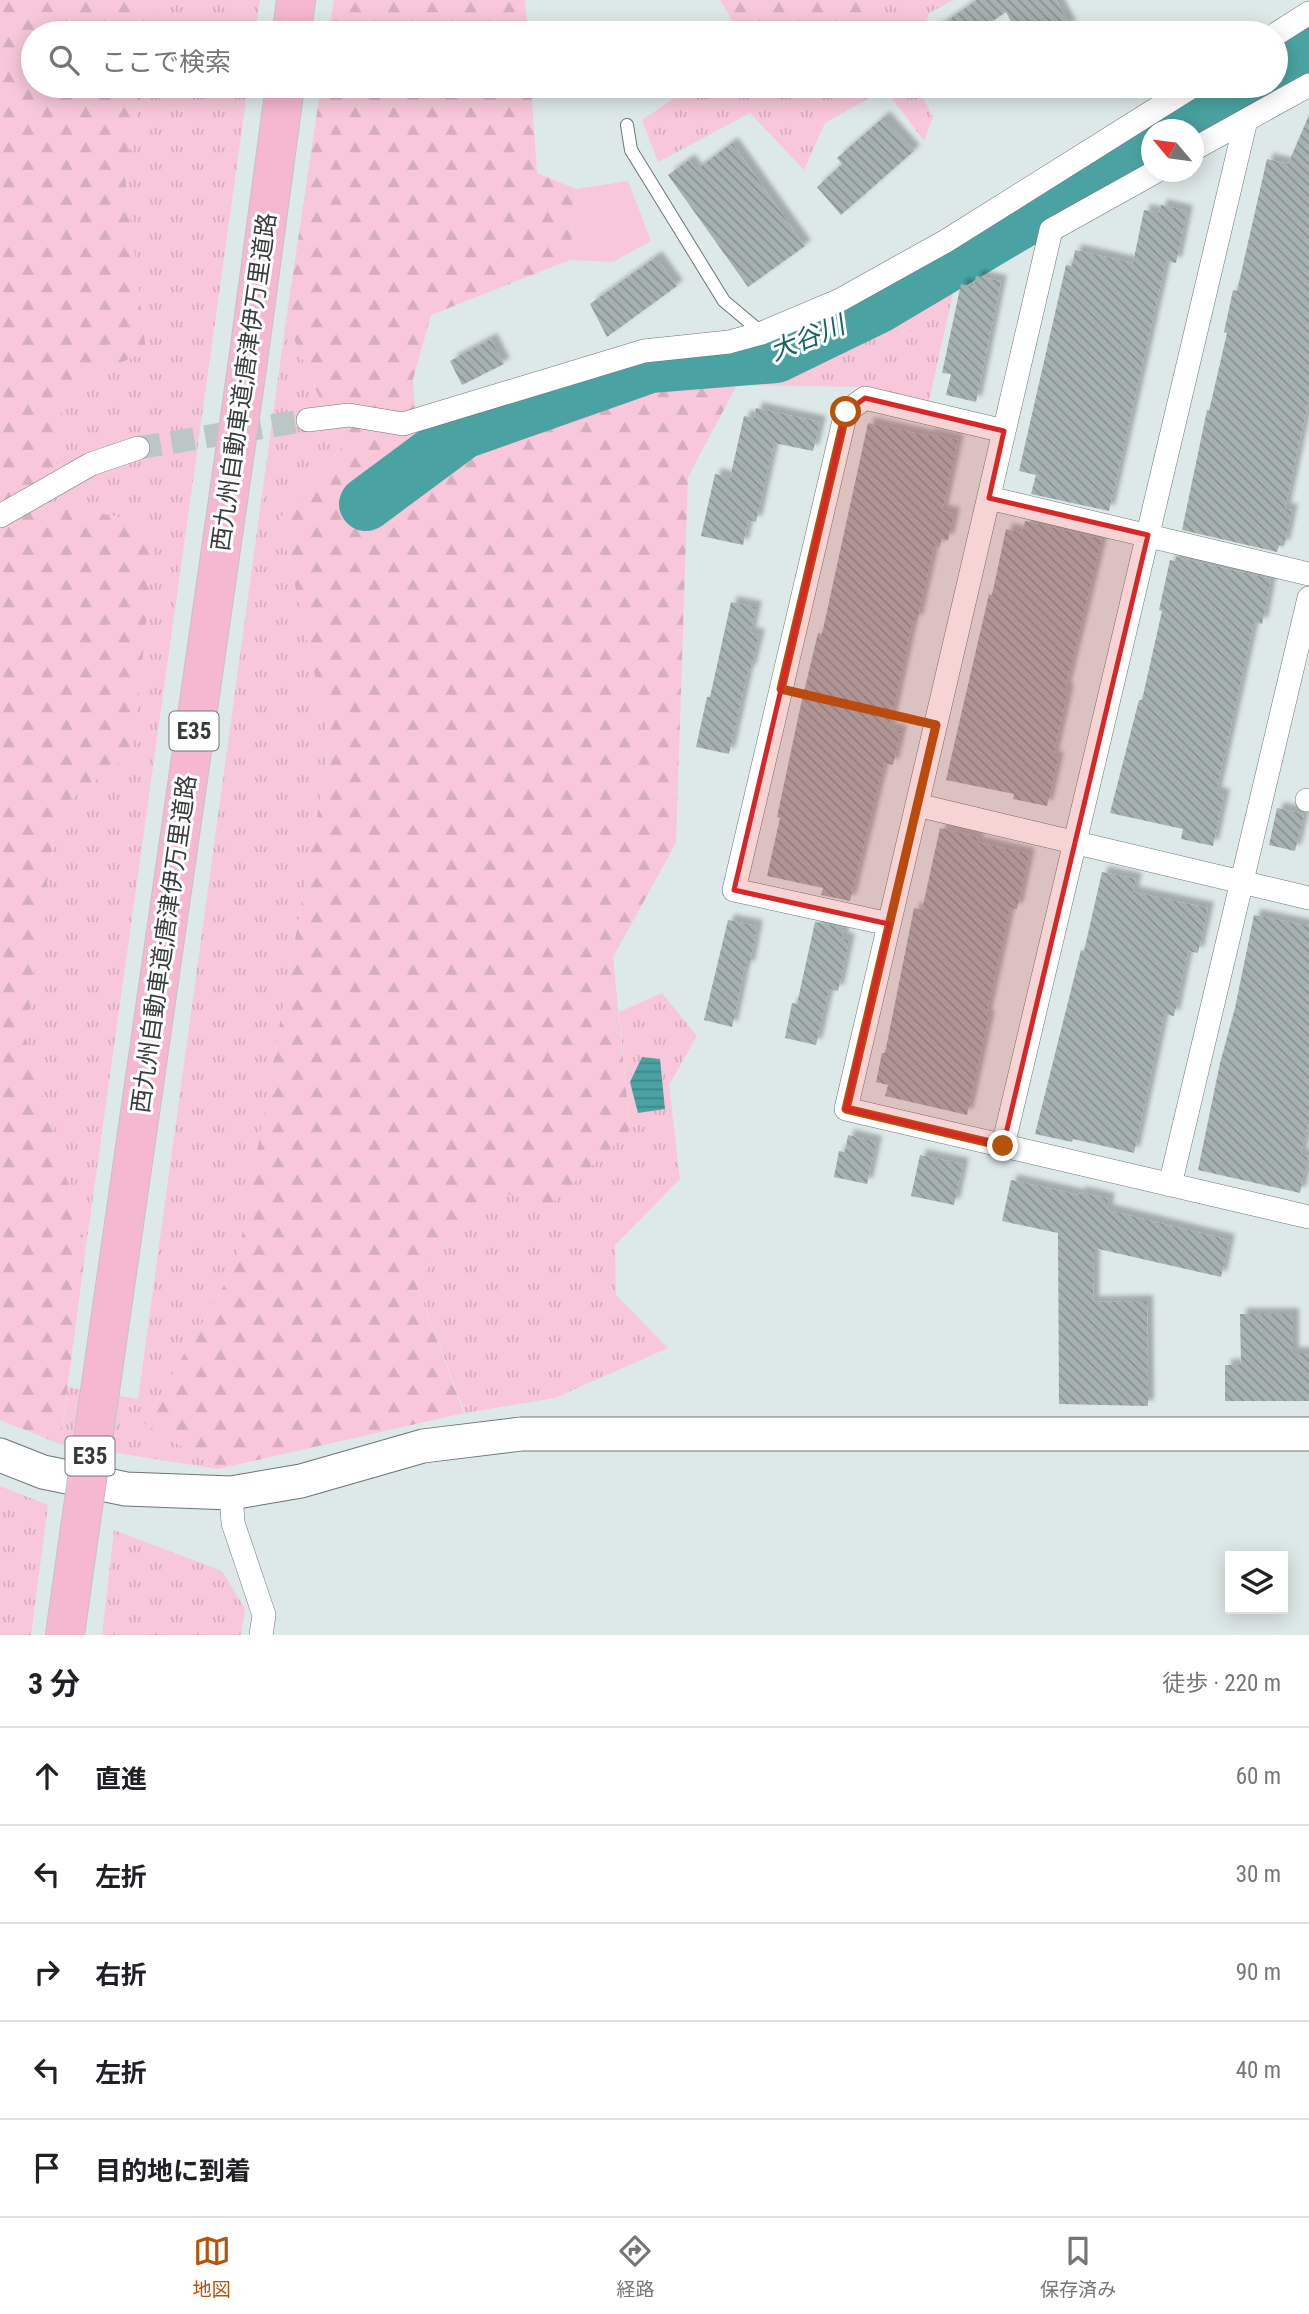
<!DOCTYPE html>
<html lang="ja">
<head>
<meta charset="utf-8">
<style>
  body { margin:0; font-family:"Roboto Condensed","Noto Sans JP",sans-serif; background:#f6f6f6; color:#202124 }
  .controls { position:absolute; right:21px; bottom:21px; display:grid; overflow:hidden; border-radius:0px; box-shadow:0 4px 18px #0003 }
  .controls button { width:63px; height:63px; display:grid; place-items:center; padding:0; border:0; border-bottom:2px solid #e0e0e0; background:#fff; color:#202124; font:35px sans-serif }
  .compass { position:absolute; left:1141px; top:119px; width:63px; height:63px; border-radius:50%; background:#fff; box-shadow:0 4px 18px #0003; rotate:299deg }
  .stop { position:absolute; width:21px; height:21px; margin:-16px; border:5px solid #b45309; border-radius:50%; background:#fff }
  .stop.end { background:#b45309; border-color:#fff; box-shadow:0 2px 7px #0008 }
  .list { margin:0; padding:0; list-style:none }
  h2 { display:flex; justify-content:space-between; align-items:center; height:91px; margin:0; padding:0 28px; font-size:30px }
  h2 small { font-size:23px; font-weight:400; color:#757577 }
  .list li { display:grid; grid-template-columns:46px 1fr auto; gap:21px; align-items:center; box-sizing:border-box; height:98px; padding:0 28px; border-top:2px solid #e0e0e0 }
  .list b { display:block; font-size:26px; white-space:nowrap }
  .list em { font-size:23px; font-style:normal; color:#757577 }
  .icon { flex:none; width:38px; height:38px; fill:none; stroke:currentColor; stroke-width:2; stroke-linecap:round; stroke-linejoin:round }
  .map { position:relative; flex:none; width:1309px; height:1635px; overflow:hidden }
  .search { position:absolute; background:#fff; box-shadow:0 4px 18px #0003; left:21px; right:21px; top:21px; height:77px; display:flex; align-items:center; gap:18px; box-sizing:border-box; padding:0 24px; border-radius:38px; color:#757577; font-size:26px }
  .sheet { height:581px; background:#fff }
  nav { display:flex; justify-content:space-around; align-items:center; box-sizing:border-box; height:98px; border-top:2px solid #e0e0e0; background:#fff; font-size:19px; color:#757577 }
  nav a { display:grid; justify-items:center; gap:4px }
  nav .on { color:#b45309 }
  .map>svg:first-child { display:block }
  .grass { fill:url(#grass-tufts) }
  .forest { fill:url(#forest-firs) }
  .green { fill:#f8c8da }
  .water { fill:url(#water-rules) }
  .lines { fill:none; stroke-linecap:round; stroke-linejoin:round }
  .river { stroke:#4aa3a2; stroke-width:54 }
  .building { fill:url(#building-back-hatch); filter:url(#shadow) }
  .street-tunnel { stroke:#bcc6c5; stroke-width:23; stroke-dasharray:23 11; stroke-linecap:butt }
  .lane-casing { stroke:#6a7474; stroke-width:14 }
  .street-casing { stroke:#6a7474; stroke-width:24 }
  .secondary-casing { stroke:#6a7474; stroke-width:35 }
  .highway-casing { stroke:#c3c4c4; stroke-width:40 }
  .path { stroke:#939c9b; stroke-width:4.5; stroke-dasharray:2 5; stroke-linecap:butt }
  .lane { stroke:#fff; stroke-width:12 }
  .street { stroke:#fff; stroke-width:23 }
  .secondary { stroke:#fff; stroke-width:33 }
  .highway { stroke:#f5b8d0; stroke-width:38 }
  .highway-bridge-casing { stroke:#c3c4c4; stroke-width:40; stroke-linecap:butt }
  .highway-bridge { stroke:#f5b8d0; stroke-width:38 }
  .route { stroke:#b45309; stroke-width:9 }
  .marked { fill:#d62828; fill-opacity:0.2; stroke:#d62828; stroke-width:5; stroke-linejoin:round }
  .labels { text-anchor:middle; stroke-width:6; stroke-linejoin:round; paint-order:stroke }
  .shield { fill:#fff; stroke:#727675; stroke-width:2 }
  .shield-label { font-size:23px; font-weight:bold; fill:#363b3a }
  .street-label { font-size:24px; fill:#363b3a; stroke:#fff }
  .water-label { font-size:26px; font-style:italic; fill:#186261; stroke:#fff }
</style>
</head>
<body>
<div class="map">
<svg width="1309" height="1635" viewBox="0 0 1309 1635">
  <defs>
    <pattern id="grass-tufts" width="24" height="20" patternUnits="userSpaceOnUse" patternTransform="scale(1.75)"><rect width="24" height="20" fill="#f8c8da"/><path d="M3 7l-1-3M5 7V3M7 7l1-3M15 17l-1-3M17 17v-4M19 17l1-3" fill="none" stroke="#d5adbc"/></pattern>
    <pattern id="forest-firs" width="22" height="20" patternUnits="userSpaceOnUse" patternTransform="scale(1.75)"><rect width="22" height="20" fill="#f8c8da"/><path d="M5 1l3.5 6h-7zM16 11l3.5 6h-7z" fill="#d5adbc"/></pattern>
    <pattern id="water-rules" width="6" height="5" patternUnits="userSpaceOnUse" patternTransform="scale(1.75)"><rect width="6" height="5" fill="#4aa3a2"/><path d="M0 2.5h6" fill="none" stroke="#3e8685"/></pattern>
    <pattern id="building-back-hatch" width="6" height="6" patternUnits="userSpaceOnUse" patternTransform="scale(1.75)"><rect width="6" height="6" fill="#a6b1b1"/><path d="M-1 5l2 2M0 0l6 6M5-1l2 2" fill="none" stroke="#889191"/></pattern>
    <filter id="shadow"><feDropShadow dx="6" dy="-6" stdDeviation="2" flood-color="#0004"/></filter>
  </defs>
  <rect width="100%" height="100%" fill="#dde9e8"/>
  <!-- grass -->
  <path class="grass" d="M 160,0 L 260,0 L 255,33 L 153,33 Z
    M 875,0 L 953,0 L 929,13 L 923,33 L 848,33 L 880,10 Z
    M 143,86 L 248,86 L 86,1247 L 25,1035 L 58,809 L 133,752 L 155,525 L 51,503 L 65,389 L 146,351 L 125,175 Z
    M 692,86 L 917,86 L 933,117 L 924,141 L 885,89 L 825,123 L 804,170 L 750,113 L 658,162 L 642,120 Z
    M 957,275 L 929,401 L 863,387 L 737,385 Z
    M 286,320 L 341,448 L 280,518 L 330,744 L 237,1263 L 144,1423 L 218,1469 L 60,1444 L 68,1387 L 138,1399 Z
    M 662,993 L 697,1036 L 669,1085 L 680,1179 L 615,1245 L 616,1295 L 668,1348 L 555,1398 L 465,1413 L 416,1283 L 491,1187 L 630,1130 L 619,1012 Z
    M 0,1486 L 48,1505 L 31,1635 L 0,1635 Z
    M 114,1530 L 222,1571 L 245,1609 L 241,1635 L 102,1635 Z"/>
  <!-- forest -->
  <path class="forest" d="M 0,0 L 160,0 L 153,33 L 33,33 L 33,86 L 143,86 L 125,175 L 146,351 L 65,389 L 51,503 L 156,525 L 133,752 L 58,809 L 25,1035 L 86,1247 L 60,1444 L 0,1420 Z
    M 334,0 L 525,0 L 528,33 L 329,33 Z
    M 720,0 L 875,0 L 881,10 L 848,33 L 740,33 Z
    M 321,86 L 531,86 L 537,173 L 576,189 L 570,260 L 431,315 L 413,379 L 419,471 L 645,383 L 737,385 L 688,477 L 676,843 L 613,957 L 630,1130 L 548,1207 L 490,1188 L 416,1283 L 464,1413 L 218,1469 L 144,1423 L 237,1263 L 330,744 L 280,518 L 341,448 L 286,320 Z"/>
  <!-- green -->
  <path class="green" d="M 628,181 L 651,241 L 613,262 L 570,260 L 576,189 Z"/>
  <!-- water -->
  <path class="water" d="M 642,1057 L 660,1059 L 665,1109 L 638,1113 L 630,1082 Z"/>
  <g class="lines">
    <!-- river -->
    <path class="river" d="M 1276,69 L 1309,50
      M 1175,130 L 1249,86
      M 366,504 L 463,432 L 650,366 L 776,356 L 877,307 L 1152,144"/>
  </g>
  <!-- building -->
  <path class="building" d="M 977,0 L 1056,0 L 1070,26 L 1056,33 L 1017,33 L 1006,12 L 975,33 L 930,33 Z
    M 1309,115 L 1309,398 L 1285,509 L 1292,510 L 1284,546 L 1279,545 L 1277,552 L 1182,530 L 1207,410 L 1209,411 L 1227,333 L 1224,332 L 1233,290 L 1237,291 L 1267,159 L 1288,164 Z
    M 884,117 L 914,151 L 841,215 L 817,187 L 842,164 L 837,158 Z
    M 732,143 L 805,246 L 748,287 L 668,175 L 689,160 L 696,170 Z
    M 1161,205 L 1187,211 L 1176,263 L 1166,261 L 1109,511 L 1031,494 L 1036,475 L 1019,471 L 1066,265 L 1072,266 L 1075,250 L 1133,263 L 1144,210 L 1159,213 Z
    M 656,257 L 677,286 L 607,337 L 590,304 Z
    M 976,276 L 1001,281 L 976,402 L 946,395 L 951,374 L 942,373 L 961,284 L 974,287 Z
    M 491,339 L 504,364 L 462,385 L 450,361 Z
    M 756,408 L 820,422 L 813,451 L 774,443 L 756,522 L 748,520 L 743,545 L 701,536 L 715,474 L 730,478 L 744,416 L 754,418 Z
    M 868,423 L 929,436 L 929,434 L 958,440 L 942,511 L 954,513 L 948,540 L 941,539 L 940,547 L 934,546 L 917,621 L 913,620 L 889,728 L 901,731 L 893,765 L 884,763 L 850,901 L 821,895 L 823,888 L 767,876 L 780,818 L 777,817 L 801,704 L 818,633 L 822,634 Z
    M 1025,521 L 1102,539 L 1065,689 L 1068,690 L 1053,757 L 1058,758 L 1047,806 L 1013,799 L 1014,794 L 946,780 L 989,594 L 992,595 L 1006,529 L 1022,533 Z
    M 1176,557 L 1271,579 L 1262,624 L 1254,622 L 1216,793 L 1224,795 L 1213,846 L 1181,839 L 1183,829 L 1110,813 L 1139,700 L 1142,700 L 1162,611 L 1159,610 L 1170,560 L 1175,561 Z
    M 731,602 L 756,607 L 750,633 L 759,635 L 750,671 L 748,670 L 729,754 L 696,747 L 707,697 L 710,697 Z
    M 1277,808 L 1304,814 L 1295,851 L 1269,845 Z
    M 940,828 L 978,837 L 977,842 L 1029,854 L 1017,909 L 1010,908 L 986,1016 L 989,1016 L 967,1115 L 885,1096 L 888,1085 L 876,1082 L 882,1053 L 885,1053 L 914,908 L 922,910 Z
    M 1102,872 L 1136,879 L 1133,892 L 1208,908 L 1198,953 L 1188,951 L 1174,1016 L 1164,1014 L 1134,1153 L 1073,1139 L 1072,1142 L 1035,1134 L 1081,950 L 1084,951 Z
    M 1254,915 L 1309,926 L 1309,1119 L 1301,1154 L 1308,1156 L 1300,1193 L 1198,1170 L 1220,1063 L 1235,1008 Z
    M 728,920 L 757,926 L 749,967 L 745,966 L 732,1027 L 704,1020 Z
    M 815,922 L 844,928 L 842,938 L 849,940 L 838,991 L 829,989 L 816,1045 L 785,1038 L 792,1003 L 797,1004 Z
    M 848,1135 L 876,1142 L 867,1184 L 834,1177 L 839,1151 L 845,1152 Z
    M 920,1155 L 963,1164 L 954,1205 L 911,1196 Z
    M 1011,1180 L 1079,1195 L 1080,1192 L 1109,1199 L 1107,1210 L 1229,1240 L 1221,1277 L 1094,1248 L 1093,1302 L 1147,1301 L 1148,1406 L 1059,1404 L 1058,1233 L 1002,1221 Z
    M 1240,1314 L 1293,1314 L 1293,1353 L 1309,1353 L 1309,1401 L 1225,1401 L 1225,1365 L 1241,1365 Z"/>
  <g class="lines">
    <!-- street-tunnel -->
    <path class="street-tunnel" d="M 138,448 L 308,420"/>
    <!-- lane casing -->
    <g class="lane-casing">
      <path id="lane" d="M 627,125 L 631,150 L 724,301 L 762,333"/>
    </g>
    <!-- street casing -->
    <g class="street-casing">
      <path id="street" d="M 1276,34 L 1309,13
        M 1194,149 L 1309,85
        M 1155,172 L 1051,230 L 846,1109 L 1309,1217
        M 308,420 L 349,415 L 403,424 L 644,351 L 729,342 L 762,333 L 840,300 L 946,241 L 1193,86
        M 989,498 L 1309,574
        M 0,516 L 91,464 L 138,448
        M 1307,800 L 1309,800
        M 917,805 L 1309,898
        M 889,924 L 734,890 L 846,412 L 865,398 L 1004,431
        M 1003,1146 L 1246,120
        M 1170,1185 L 1309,598
        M 231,1493 L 233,1523 L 264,1615 L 261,1635"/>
    </g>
    <!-- secondary casing -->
    <g class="secondary-casing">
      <path id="secondary" d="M 0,1455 L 43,1472 L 126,1489 L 231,1493 L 301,1481 L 423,1446 L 521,1434 L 1309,1434"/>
    </g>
    <!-- highway casing -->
    <g class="highway-casing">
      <path id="highway" d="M 292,33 L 296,0
        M 102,1377 L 247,368 L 285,86
        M 65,1635 L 79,1535"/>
    </g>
    <!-- path -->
    <path class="path" d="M 806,695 L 910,719"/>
    <!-- lane -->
    <use href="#lane" class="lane"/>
    <!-- street -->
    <use href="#street" class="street"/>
    <!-- secondary -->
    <use href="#secondary" class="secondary"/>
    <!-- highway -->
    <use href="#highway" class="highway"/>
    <!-- highway-bridge casing -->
    <g class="highway-bridge-casing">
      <path id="highway-bridge" d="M 79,1535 L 102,1377"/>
    </g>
    <!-- highway-bridge -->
    <use href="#highway-bridge" class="highway-bridge"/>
  </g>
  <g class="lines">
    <!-- route -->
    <path class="route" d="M 846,412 L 781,689 L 936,725 L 846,1109 L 1003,1146"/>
  </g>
  <!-- marked area -->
  <path class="marked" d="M 865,398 L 1004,431 L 989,498 L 1148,535 L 1003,1146 L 846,1109 L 889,924 L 734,890 L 846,412 Z"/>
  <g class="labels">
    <!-- shield labels -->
    <g class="shield">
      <rect x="169.5" y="711.5" width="49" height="39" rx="5"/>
      <rect x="65.5" y="1436.5" width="49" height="39" rx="5"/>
    </g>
    <g class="shield-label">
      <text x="194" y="739">E35</text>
      <text x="90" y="1464">E35</text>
    </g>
    <!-- street labels -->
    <g class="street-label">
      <text transform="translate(244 382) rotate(-82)" y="8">西九州自動車道;唐津伊万里道路</text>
      <text transform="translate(164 944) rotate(-82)" y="8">西九州自動車道;唐津伊万里道路</text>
    </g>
    <!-- water labels -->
    <g class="water-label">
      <text transform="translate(807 338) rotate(-22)" y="9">大谷川</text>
    </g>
  </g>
</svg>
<div class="controls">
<button><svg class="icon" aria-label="layers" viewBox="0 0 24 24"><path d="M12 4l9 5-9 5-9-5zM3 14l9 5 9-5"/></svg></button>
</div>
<svg class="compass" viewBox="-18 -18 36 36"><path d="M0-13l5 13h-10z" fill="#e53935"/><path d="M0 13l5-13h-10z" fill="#757577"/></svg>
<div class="stop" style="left:846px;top:412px"></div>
<div class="stop end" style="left:1003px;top:1146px"></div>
<div class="search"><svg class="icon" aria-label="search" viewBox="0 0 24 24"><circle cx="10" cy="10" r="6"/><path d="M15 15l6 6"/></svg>ここで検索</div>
</div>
<section class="sheet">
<h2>3 分<small>徒歩 · 220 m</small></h2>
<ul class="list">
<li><svg class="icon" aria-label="ahead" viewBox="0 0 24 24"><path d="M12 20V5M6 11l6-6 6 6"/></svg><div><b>直進</b></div><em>60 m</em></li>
<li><svg class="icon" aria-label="left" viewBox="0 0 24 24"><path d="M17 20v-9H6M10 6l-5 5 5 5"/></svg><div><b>左折</b></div><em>30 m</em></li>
<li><svg class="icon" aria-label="right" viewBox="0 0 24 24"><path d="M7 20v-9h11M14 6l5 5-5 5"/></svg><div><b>右折</b></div><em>90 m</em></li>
<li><svg class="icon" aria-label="left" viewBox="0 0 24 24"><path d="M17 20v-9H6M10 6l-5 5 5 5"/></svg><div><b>左折</b></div><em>40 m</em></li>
<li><svg class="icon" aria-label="arrive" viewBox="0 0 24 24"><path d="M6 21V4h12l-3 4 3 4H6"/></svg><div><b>目的地に到着</b></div></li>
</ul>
</section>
<nav>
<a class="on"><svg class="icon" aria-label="map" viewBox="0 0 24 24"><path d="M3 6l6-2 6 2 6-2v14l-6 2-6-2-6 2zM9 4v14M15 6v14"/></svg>地図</a>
<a><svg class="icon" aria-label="directions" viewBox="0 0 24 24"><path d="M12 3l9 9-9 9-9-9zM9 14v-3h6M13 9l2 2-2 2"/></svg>経路</a>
<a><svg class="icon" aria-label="saved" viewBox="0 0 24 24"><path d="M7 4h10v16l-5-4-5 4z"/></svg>保存済み</a>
</nav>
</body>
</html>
